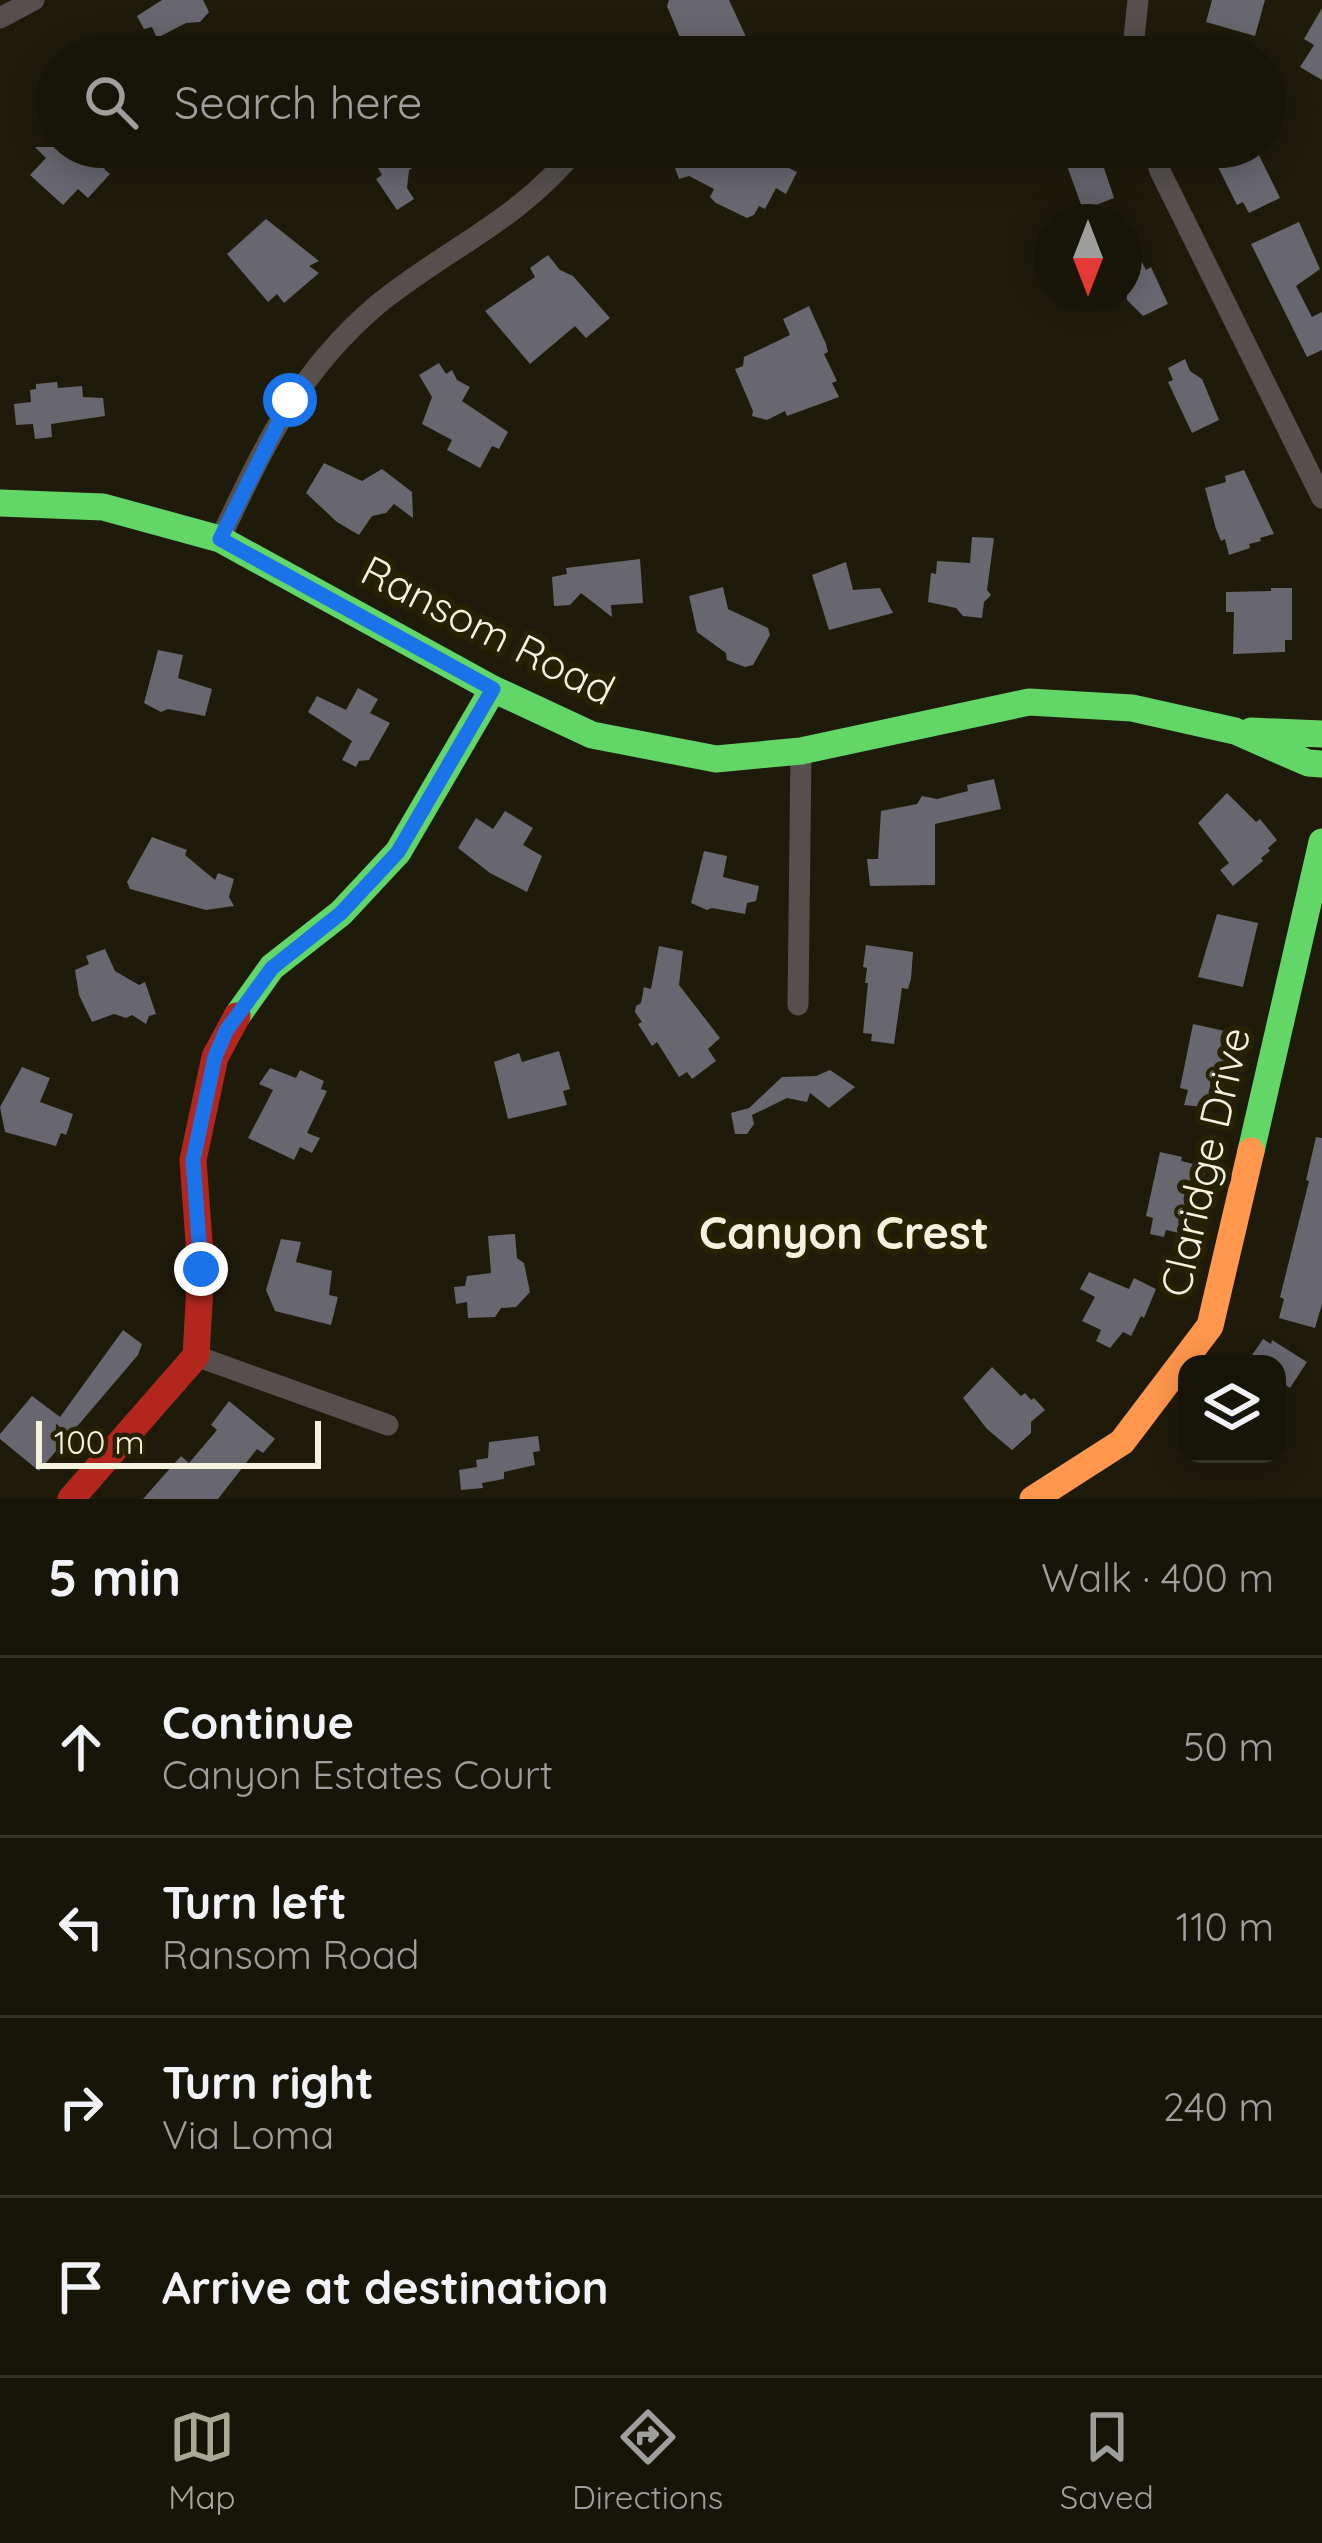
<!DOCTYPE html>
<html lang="en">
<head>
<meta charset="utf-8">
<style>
  body { margin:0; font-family:Quicksand,sans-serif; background:#201d12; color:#f1f3f6 }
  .controls { position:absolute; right:36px; bottom:36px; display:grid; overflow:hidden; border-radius:24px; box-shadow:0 6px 30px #0003 }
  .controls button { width:108px; height:108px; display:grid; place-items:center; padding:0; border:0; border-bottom:3px solid #363329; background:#171408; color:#f1f3f6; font:60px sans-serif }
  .compass { position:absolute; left:1034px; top:204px; width:108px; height:108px; border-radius:50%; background:#171408; box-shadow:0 6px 30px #0003; rotate:180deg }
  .scale { position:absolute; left:36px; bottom:30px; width:285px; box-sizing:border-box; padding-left:12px; border:6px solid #f5f2e0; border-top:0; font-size:33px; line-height:42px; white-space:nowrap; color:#f5f2e0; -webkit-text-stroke:9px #272103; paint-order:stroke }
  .stop { position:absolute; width:36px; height:36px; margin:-27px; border:9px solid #1a73e8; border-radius:50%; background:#fff }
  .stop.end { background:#1a73e8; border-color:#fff; box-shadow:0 3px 12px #0008 }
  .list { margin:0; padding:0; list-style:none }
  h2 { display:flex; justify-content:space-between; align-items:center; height:156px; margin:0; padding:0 48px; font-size:51px }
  h2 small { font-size:39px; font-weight:400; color:#9e9e9c }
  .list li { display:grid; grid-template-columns:78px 1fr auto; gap:36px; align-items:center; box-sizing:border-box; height:180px; padding:0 48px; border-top:3px solid #363329 }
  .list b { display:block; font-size:45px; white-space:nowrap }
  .list p { margin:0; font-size:39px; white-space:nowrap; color:#9e9e9c }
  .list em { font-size:39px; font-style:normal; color:#9e9e9c }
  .icon { flex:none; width:66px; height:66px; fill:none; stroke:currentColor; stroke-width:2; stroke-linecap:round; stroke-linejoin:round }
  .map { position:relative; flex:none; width:1322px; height:1499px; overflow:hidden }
  .search { position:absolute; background:#171408; box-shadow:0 6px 30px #0003; left:36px; right:36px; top:36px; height:132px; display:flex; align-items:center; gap:30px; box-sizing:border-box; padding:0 42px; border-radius:66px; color:#9e9e9c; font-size:45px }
  .sheet { height:876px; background:#171408 }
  nav { display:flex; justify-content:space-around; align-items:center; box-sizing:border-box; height:168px; border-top:3px solid #363329; background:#171408; font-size:33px; color:#9e9e9c }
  nav a { display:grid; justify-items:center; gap:6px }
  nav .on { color:#aaa795 }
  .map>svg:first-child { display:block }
  .building { fill:#68666e }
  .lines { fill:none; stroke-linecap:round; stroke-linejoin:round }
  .street { stroke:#55504e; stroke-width:21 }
  .fast { stroke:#63d668; stroke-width:27 }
  .slow { stroke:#ff974d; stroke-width:27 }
  .jam { stroke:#b3261e; stroke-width:27 }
  .route { stroke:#1a73e8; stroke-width:15 }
  .labels { text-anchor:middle; stroke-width:12; stroke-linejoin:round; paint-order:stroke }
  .street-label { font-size:42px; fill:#f5f2e0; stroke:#272103 }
  .neighbourhood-label { font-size:45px; font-weight:bold; fill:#f5f2e0; stroke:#272103 }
</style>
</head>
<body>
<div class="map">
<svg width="1322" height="1499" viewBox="0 0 1322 1499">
  <rect width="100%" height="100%" fill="#1f1b0b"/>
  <!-- building -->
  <path class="building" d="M 162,0 L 203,0 L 209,12 L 200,22 L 186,23 L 157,38 L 152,27 L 144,29 L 137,16 Z
    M 669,0 L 729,0 L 747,39 L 743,47 L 719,57 L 688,57 L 667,6 Z
    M 1212,0 L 1265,0 L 1255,36 L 1206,22 Z
    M 1322,8 L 1322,80 L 1300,67 L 1314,45 L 1304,39 Z
    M 1076,37 L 1080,57 L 1014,57 L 1014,50 Z
    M 35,147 L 125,147 L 104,169 L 110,174 L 88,198 L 78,189 L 63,205 L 30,175 L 46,158 Z
    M 366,147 L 404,147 L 416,166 L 409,170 L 407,188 L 414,199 L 397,210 L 376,179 L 382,175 Z
    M 686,147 L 761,147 L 790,162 L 787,167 L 797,172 L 786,194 L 776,188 L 765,209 L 759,206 L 754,215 L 747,218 L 716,203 L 710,197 L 714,189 L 689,176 L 679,179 L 675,168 L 680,159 L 668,153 Z
    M 1068,147 L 1092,147 L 1096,161 L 1101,159 L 1114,198 L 1083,210 L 1065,160 L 1072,158 Z
    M 1234,147 L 1237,155 L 1255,147 L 1280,198 L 1249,213 L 1243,202 L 1237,205 L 1213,157 Z
    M 266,219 L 319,261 L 309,266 L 319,273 L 284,303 L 277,294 L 268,302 L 227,254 Z
    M 1299,222 L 1320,269 L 1296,286 L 1312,317 L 1322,312 L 1322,350 L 1307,357 L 1251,244 Z
    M 1124,226 L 1146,270 L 1151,267 L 1168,304 L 1143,316 L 1127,300 Z
    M 548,255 L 560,270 L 573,276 L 610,318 L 586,338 L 575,326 L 530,364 L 485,311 L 535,277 L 530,268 Z
    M 809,306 L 826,344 L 828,352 L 824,354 L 837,381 L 832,383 L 839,397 L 787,416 L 785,411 L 767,420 L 752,416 L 753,411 L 735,369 L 743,366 L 744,357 L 790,335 L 783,319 Z
    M 1185,359 L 1190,371 L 1202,379 L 1219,420 L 1192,433 L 1168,382 L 1173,380 L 1168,368 Z
    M 439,363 L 446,374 L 452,370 L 457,380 L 470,387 L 462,401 L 508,432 L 499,449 L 492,446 L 480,468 L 447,450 L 452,440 L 422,424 L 432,397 L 419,375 Z
    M 57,382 L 58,388 L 82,386 L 83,397 L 103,398 L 105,416 L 51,424 L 52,437 L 35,439 L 33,424 L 16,425 L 14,404 L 31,402 L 30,390 L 36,389 L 36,384 Z
    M 324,463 L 362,481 L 382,469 L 412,492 L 413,518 L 394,504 L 386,513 L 372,516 L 359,535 L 337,522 L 306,493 Z
    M 1244,470 L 1274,534 L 1260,538 L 1261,541 L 1249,544 L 1250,548 L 1229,555 L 1225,539 L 1221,541 L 1216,529 L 1205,488 L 1226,482 L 1225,476 Z
    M 972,537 L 994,538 L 987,590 L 991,595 L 984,602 L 982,618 L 963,616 L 956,608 L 928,602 L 931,573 L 936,574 L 937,561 L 970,563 Z
    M 640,559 L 643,603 L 611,605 L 612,617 L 581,593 L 570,605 L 554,606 L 552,577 L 567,574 L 566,568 Z
    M 846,562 L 853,590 L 880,588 L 893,613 L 829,630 L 812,575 Z
    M 723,587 L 728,609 L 768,628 L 770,635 L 753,665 L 745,667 L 727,660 L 726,653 L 697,632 L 689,596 Z
    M 1271,588 L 1292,588 L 1292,640 L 1285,640 L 1285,652 L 1233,654 L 1234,612 L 1226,612 L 1226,592 L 1271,591 Z
    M 158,650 L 183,655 L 178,678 L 212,689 L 205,716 L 168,709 L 161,712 L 144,703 Z
    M 358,688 L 378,699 L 370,713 L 390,723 L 369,760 L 359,761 L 356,767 L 342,760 L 352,741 L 308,712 L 317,696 L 346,710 Z
    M 994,779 L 1001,809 L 935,824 L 935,885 L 870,886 L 867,859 L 878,859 L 881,811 L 917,804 L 922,796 L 937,799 L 968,791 L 967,785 Z
    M 1227,793 L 1256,822 L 1260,819 L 1277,840 L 1268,848 L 1270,851 L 1261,858 L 1263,861 L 1233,886 L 1220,870 L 1229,863 L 1198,823 Z
    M 505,811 L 533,828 L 523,845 L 542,856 L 527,892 L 490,873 L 458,848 L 476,818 L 493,829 Z
    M 152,837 L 187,850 L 185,855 L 215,880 L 218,873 L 234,879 L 229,897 L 234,906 L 206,910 L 130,889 L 127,882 Z
    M 704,851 L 727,856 L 723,877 L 759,886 L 756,901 L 747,903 L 745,914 L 712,908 L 707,910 L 691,903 Z
    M 1217,914 L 1258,923 L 1243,987 L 1198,977 Z
    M 866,945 L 913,952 L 911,979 L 908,989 L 902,988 L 894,1044 L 871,1041 L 872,1034 L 863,1033 L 868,983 L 865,983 L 867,968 L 863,967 Z
    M 659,946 L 683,951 L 679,985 L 720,1038 L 708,1049 L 716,1061 L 692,1079 L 687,1072 L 679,1077 L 657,1042 L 652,1046 L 638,1024 L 642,1022 L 635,1012 L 636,1006 L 641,1003 L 644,987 L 651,989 Z
    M 105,949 L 115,971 L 139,985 L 145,982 L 156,1014 L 149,1016 L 146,1024 L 132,1015 L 126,1018 L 114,1014 L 92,1022 L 79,995 L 75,970 L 89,964 L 86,956 Z
    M 1193,1024 L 1234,1033 L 1211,1108 L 1184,1105 L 1188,1090 L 1180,1088 Z
    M 559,1051 L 570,1089 L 563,1091 L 567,1105 L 508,1119 L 494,1062 L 519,1053 L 522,1062 Z
    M 22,1067 L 50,1078 L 40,1102 L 73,1114 L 66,1135 L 61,1133 L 56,1146 L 5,1132 L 0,1107 Z
    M 270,1068 L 296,1078 L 300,1070 L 324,1081 L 321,1089 L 327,1091 L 307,1133 L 320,1138 L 312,1153 L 300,1147 L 294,1160 L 248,1138 L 273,1090 L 259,1084 Z
    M 830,1070 L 855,1087 L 829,1108 L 810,1093 L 807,1102 L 787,1098 L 752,1115 L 754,1124 L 747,1134 L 735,1134 L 731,1113 L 749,1108 L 782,1077 L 816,1076 Z
    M 1316,1137 L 1322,1138 L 1322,1304 L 1315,1328 L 1279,1318 L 1284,1299 L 1280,1297 L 1309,1181 L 1306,1180 Z
    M 1160,1152 L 1182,1157 L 1181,1161 L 1198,1165 L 1197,1169 L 1205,1171 L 1201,1192 L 1188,1189 L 1179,1233 L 1166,1230 L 1164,1237 L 1150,1234 L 1153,1218 L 1146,1216 Z
    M 515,1234 L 517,1258 L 524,1263 L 530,1292 L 516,1307 L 501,1308 L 495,1317 L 468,1318 L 467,1302 L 456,1304 L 454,1287 L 465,1286 L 467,1276 L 491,1273 L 488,1236 Z
    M 281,1239 L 301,1242 L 296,1262 L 332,1271 L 329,1295 L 338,1297 L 331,1325 L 275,1311 L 266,1290 Z
    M 1089,1272 L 1129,1289 L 1134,1278 L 1156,1289 L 1144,1318 L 1141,1316 L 1131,1336 L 1123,1332 L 1110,1348 L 1096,1341 L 1101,1330 L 1082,1321 L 1095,1297 L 1080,1289 Z
    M 123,1330 L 142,1344 L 138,1355 L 39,1471 L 0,1439 L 0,1434 L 32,1396 L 60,1417 Z
    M 1263,1339 L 1271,1344 L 1272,1340 L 1307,1362 L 1290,1388 L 1277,1379 L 1277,1364 L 1246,1364 Z
    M 992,1367 L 1021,1396 L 1025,1393 L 1031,1400 L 1034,1398 L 1045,1410 L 1031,1422 L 1031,1433 L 1012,1450 L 987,1429 L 963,1398 Z
    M 229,1401 L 275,1439 L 263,1453 L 257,1449 L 218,1499 L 143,1499 L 181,1456 L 189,1463 L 217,1430 L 211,1425 Z
    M 538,1436 L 540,1451 L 533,1452 L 535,1465 L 504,1472 L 504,1479 L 482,1483 L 483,1488 L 461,1490 L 459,1470 L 477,1467 L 476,1460 L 488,1458 L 489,1442 Z"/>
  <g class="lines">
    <!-- street -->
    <path class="street" d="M 0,18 L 34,0
      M 1132,57 L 1138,0
      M 1152,147 L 1160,171 L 1322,498
      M 220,539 C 264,447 297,373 377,305 C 448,247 518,222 578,147
      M 798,1005 L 801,751
      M 196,1356 L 388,1425"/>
    <!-- fast -->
    <path class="fast" d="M 0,503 L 103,507 L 220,539 L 493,689 L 592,735 L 716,759 L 801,751 L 1029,702 L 1132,708 L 1235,731 L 1308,763 L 1322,764
      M 1251,731 L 1322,734
      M 237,1016 L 272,967 L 341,913 L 398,852 L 493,689
      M 1251,1151 L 1322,842"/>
    <!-- slow -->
    <path class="slow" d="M 1033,1499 L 1122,1442 L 1210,1326 L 1251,1151"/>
    <!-- jam -->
    <path class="jam" d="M 71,1499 L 196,1356 L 201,1269 L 193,1160 L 215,1057 L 237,1016"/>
  </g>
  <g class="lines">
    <!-- route -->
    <path class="route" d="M 201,1269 L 193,1160 L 215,1057 L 226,1031 L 272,968 L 341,913 L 398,852 L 493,689 L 220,539 L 290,400"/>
  </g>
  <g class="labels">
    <!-- street labels -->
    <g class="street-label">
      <text transform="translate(488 630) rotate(27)" y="15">Ransom Road</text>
      <text transform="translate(1205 1162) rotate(-77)" y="15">Claridge Drive</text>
    </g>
    <!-- neighbourhood labels -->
    <g class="neighbourhood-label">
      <text x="844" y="1249">Canyon Crest</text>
    </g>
  </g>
</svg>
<div class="controls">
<button><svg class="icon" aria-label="layers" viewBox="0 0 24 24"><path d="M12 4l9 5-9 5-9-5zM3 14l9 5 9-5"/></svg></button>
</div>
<svg class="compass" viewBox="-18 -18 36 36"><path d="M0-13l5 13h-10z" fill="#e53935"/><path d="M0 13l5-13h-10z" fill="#9e9e9c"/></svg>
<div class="scale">100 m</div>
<div class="stop" style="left:290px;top:400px"></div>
<div class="stop end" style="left:201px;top:1269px"></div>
<div class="search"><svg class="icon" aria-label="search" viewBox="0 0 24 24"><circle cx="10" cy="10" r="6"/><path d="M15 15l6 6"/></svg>Search here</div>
</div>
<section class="sheet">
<h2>5 min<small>Walk · 400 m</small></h2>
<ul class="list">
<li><svg class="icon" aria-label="ahead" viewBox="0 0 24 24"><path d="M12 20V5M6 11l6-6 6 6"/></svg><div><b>Continue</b><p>Canyon Estates Court</p></div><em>50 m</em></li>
<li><svg class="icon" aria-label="left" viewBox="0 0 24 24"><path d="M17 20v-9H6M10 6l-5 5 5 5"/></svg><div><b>Turn left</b><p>Ransom Road</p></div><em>110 m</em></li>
<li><svg class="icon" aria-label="right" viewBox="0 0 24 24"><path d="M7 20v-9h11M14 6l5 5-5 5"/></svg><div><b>Turn right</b><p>Via Loma</p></div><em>240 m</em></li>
<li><svg class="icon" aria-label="arrive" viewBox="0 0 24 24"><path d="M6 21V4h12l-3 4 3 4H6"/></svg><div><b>Arrive at destination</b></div></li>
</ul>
</section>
<nav>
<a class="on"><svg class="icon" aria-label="map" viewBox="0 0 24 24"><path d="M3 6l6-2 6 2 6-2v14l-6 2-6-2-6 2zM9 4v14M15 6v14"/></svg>Map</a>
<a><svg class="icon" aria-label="directions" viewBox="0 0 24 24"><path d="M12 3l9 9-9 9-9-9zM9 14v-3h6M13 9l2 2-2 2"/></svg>Directions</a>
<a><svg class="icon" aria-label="saved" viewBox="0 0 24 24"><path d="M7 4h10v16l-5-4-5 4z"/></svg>Saved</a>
</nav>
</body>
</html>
